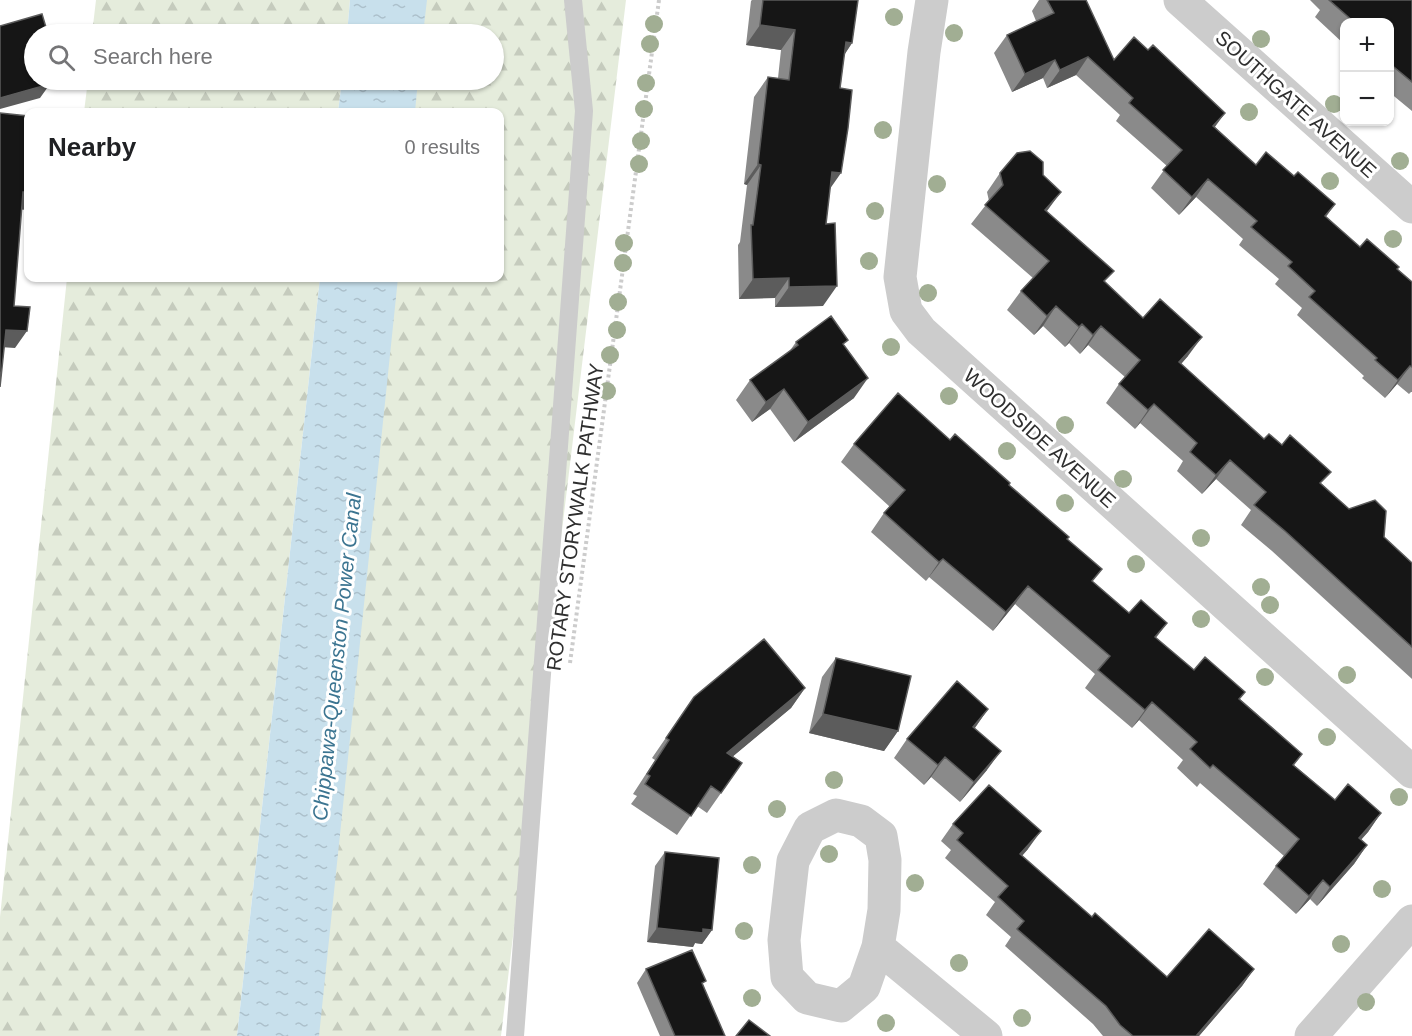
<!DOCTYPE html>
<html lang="en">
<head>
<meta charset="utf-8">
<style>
  body { margin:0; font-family:Helvetica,sans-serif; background:#f6f6f6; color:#202124 }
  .controls { position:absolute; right:18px; top:18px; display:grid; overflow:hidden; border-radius:12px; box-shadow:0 2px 4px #0004 }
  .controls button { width:54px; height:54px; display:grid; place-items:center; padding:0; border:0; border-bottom:2px solid #e0e0e0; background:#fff; color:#202124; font:30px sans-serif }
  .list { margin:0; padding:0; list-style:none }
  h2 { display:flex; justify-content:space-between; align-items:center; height:78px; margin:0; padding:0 24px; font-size:26px }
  h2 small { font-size:20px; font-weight:400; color:#757577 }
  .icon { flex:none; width:33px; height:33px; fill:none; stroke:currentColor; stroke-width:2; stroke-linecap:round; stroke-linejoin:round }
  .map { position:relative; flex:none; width:1412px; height:1036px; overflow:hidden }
  .search { position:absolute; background:#fff; box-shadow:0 2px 4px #0004; left:24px; top:24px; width:480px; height:66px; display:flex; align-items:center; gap:15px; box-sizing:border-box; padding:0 21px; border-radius:33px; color:#757577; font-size:22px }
  .panel { position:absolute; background:#fff; box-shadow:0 2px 4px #0004; left:24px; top:108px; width:480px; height:174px; border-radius:12px }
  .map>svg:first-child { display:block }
  .forest { fill:url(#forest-firs) }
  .water { fill:url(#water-ripples) }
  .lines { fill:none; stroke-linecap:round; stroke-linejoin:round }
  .path { stroke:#ccc; stroke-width:4; stroke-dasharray:3 3; stroke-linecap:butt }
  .lane { stroke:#ccc; stroke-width:18 }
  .street { stroke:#ccc; stroke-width:33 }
  .tree { fill:#a1ae93 }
  .wall { fill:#8a8a8a }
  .shaded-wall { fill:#5c5c5c }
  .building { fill:#161616; stroke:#5c5c5c; stroke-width:1.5 }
  .labels { text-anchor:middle; stroke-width:6; stroke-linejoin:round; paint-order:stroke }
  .street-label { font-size:20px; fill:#2f2f2f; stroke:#fff }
  .water-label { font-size:21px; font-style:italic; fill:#3c7591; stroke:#fff }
</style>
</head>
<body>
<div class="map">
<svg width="1412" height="1036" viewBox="0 0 1412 1036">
  <defs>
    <pattern id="forest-firs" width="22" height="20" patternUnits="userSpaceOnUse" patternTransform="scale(1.5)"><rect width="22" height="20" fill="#e5ecdc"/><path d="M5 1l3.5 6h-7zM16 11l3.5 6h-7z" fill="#c5cbbd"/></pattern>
    <pattern id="water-ripples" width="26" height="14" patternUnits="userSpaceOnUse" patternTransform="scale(1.5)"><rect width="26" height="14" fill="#c8e0ec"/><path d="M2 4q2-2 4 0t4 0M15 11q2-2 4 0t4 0" fill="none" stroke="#acc0cb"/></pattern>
  </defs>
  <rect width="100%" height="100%" fill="#fff"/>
  <!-- forest -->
  <path class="forest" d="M 96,0 L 350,0 L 347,34 L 92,34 Z
    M 426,0 L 626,0 L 501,1036 L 318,1036 L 397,278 L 500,278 L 500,112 L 414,112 L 418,80 L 494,80 L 494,34 L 422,34 Z
    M 88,80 L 342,80 L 338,112 L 84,112 Z
    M 67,278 L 320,278 L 237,1036 L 0,1036 L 0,917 Z"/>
  <!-- water -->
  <path class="water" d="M 350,0 L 427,0 L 423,34 L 347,34 Z
    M 342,80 L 418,80 L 415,112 L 338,112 Z
    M 320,278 L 398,278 L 319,1036 L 237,1036 Z"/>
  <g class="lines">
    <!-- path -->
    <path class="path" d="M 570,663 L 659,0"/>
    <!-- lane -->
    <path class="lane" d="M 515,1036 L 584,111 L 573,0"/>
    <!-- street -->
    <path class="street" d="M 932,0 L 924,52 L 900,277 L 906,311 L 921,331 L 1412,772
      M 1180,0 L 1412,207
      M 836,815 L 861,821 L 881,836 L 885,860 L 884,910 L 878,947 L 864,987 L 841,1006 L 807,998 L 787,977 L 784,940 L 793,861 L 810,828 Z
      M 878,947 L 986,1036
      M 1311,1036 L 1412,921"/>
  </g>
  <!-- trees -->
  <g class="tree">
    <circle cx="894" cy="17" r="9"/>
    <circle cx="654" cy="24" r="9"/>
    <circle cx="954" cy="33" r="9"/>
    <circle cx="1261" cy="39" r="9"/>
    <circle cx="650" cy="44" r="9"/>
    <circle cx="646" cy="83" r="9"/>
    <circle cx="1334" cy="104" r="9"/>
    <circle cx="644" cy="109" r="9"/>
    <circle cx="1249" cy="112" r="9"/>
    <circle cx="883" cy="130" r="9"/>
    <circle cx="641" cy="141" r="9"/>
    <circle cx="1400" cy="161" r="9"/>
    <circle cx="639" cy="164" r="9"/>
    <circle cx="1330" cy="181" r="9"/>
    <circle cx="937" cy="184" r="9"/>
    <circle cx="875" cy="211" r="9"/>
    <circle cx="1393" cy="239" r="9"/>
    <circle cx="624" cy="243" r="9"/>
    <circle cx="869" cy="261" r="9"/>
    <circle cx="623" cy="263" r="9"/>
    <circle cx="928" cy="293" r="9"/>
    <circle cx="618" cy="302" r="9"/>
    <circle cx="617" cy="330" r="9"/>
    <circle cx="891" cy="347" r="9"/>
    <circle cx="610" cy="355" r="9"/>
    <circle cx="607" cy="391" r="9"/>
    <circle cx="949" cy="396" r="9"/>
    <circle cx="1065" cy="425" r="9"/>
    <circle cx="1007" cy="451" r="9"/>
    <circle cx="1123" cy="479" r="9"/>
    <circle cx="1065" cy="503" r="9"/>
    <circle cx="1201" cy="538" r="9"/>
    <circle cx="1136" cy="564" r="9"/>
    <circle cx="1261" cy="587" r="9"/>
    <circle cx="1270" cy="605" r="9"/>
    <circle cx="1201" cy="619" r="9"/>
    <circle cx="1347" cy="675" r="9"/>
    <circle cx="1265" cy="677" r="9"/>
    <circle cx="1327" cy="737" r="9"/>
    <circle cx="834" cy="780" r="9"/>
    <circle cx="1399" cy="797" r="9"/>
    <circle cx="777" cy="809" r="9"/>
    <circle cx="829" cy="854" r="9"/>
    <circle cx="752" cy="865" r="9"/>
    <circle cx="915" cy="883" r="9"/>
    <circle cx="1382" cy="889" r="9"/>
    <circle cx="744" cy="931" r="9"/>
    <circle cx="1341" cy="944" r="9"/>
    <circle cx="959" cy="963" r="9"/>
    <circle cx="752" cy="998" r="9"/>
    <circle cx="1366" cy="1002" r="9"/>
    <circle cx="1022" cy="1018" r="9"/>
    <circle cx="886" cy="1023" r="9"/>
  </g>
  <!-- wall -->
  <path class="wall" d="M 752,0 L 858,0 L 852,43 L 844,55 L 826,224 L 823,306 L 775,307 L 775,298 L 739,299 L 738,245 L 740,242 L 747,185 L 744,184 L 754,97 L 768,77 L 778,78 L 781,50 L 746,45 L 751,1 Z
    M 1039,0 L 1086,0 L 1114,60 L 1215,127 L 1256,165 L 1294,176 L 1335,204 L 1326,217 L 1360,247 L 1397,269 L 1412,282 L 1412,392 L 1411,392 L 1409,394 L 1397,384 L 1385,398 L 1362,378 L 1364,376 L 1297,315 L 1302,308 L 1275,284 L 1279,279 L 1239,245 L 1243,239 L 1196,197 L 1179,215 L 1151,188 L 1167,166 L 1116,121 L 1120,115 L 1076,75 L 1047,88 L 1043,78 L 1012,92 L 994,53 L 1007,35 L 1036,21 L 1032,11 Z
    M 1310,0 L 1412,0 L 1412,111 L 1389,92 L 1389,22 L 1344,22 L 1344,44 L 1315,17 L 1320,10 Z
    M 1000,173 L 1043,175 L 1047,212 L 1105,283 L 1143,318 L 1188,356 L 1181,364 L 1264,439 L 1322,484 L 1349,509 L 1384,537 L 1412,563 L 1412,679 L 1272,551 L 1241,525 L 1251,510 L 1216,479 L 1202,494 L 1177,471 L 1183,461 L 1140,423 L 1135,429 L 1106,403 L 1119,384 L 1125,377 L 1088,345 L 1080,354 L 1069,343 L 1065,347 L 1043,326 L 1034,335 L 1007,310 L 1021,291 L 1033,278 L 971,224 L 989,201 L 987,192 Z
    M 796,342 L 844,346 L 854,398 L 794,442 L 770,409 L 752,422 L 736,400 L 750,380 L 789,352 Z
    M 950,440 L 1009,485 L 1067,539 L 1093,582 L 1129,613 L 1167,623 L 1156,638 L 1194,670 L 1240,699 L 1302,754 L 1294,765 L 1335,800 L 1381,813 L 1368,832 L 1361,840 L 1367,845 L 1354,864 L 1317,906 L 1310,899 L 1296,914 L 1263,884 L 1276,866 L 1284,856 L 1200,783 L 1197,787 L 1177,768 L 1183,760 L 1139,720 L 1132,728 L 1085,688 L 1095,674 L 1015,604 L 993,631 L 929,577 L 926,581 L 871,532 L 884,513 L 890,507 L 841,462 L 854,444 Z
    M 836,658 L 898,731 L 884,751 L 809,733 L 822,677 Z
    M 805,688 L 791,708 L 733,756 L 742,763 L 707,813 L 697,806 L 677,835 L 631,804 L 637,796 L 633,794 L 655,760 L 652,758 L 694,697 Z
    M 988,709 L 975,728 L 987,770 L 960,802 L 931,777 L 924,785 L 894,758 L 907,739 Z
    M 953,824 L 1028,849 L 1022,856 L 1092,917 L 1167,977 L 1254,969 L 1242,986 L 1199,1036 L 1103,1036 L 1093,1024 L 1005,946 L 1011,937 L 986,915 L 995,902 L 945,858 L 951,850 L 941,841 Z
    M 665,852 L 712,930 L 702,944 L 695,943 L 693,947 L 647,942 L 655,866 Z
    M 646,969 L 703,985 L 725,1036 L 660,1036 L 637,983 Z"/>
  <!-- shaded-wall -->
  <path class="shaded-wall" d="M 760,25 L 795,30 L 781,50 L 746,45 Z
    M 846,42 L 852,43 L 839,63 Z
    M 1088,57 L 1076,75 L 1047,88 L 1060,70 Z
    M 1055,60 L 1043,78 L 1012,92 L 1025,74 Z
    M 50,84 L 40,98 L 0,109 L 0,98 Z
    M 1225,113 L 1212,131 L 1213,126 Z
    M 758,164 L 761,165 L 747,185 L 744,184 Z
    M 832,172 L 841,173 L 827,193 Z
    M 1208,179 L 1196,197 L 1179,215 L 1192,197 Z
    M 23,192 L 28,192 L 28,210 L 12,209 Z
    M 1061,192 L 1047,211 L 1032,229 L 1045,210 Z
    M 789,278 L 775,298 L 739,299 L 753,279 Z
    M 837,286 L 823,306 L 775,307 L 789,287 Z
    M 1056,306 L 1043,326 L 1034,335 L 1047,316 Z
    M 1082,324 L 1069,343 L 1065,347 L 1079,327 Z
    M 1101,326 L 1088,345 L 1080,354 L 1093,335 Z
    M 6,330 L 27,331 L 15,348 L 0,347 Z
    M 1202,337 L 1188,356 L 1165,382 L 1179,362 Z
    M 1410,366 L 1397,384 L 1385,398 L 1398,380 Z
    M 868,378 L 854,398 L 794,442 L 808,422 Z
    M 784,389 L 770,409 L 752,422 L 766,402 Z
    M 1154,404 L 1140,423 L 1135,429 L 1148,410 Z
    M 1230,460 L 1216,479 L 1202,494 L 1216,475 Z
    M 943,559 L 929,577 L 926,581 L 939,562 Z
    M 1028,586 L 1015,604 L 993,631 L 1006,612 Z
    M 805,688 L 791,708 L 713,773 L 727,753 Z
    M 1152,702 L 1139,720 L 1132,728 L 1145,710 Z
    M 988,709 L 974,729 L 973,727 Z
    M 823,714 L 898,731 L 884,751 L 809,733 Z
    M 1001,751 L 987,770 L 960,802 L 974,782 Z
    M 945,757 L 931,777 L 924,785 L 938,765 Z
    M 1381,813 L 1368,832 L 1346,856 L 1359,838 Z
    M 1041,831 L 1028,849 L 1008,871 L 1020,854 Z
    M 1367,845 L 1354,864 L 1317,906 L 1330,887 Z
    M 1323,880 L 1310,899 L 1296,914 L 1309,896 Z
    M 657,928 L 703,929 L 712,930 L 702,944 L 695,943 L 693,947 L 647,942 Z
    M 1254,969 L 1242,986 L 1199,1036 L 1196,1036 Z"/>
  <!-- building -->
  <path class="building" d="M 763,0 L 858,0 L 852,43 L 846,42 L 840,88 L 852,90 L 848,128 L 841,173 L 832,172 L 826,224 L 835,223 L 837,286 L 789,287 L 789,278 L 753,279 L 751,225 L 753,225 L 761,165 L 758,164 L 768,77 L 789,80 L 795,30 L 760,25 Z
    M 1047,0 L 1086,0 L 1114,60 L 1134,37 L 1148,50 L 1153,45 L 1225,113 L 1213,126 L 1256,165 L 1266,152 L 1294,176 L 1298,172 L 1335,204 L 1325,216 L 1360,247 L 1367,239 L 1399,267 L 1397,269 L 1412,282 L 1412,367 L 1410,366 L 1398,380 L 1375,360 L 1377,358 L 1309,297 L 1315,291 L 1288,266 L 1292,262 L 1251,227 L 1257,221 L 1208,179 L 1192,197 L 1163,170 L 1182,150 L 1129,103 L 1133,98 L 1088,57 L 1060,70 L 1055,60 L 1025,74 L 1007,35 L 1054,13 Z
    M 1329,0 L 1412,0 L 1412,82 L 1389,63 L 1389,22 L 1354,22 Z
    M 42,14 L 48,34 L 34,34 L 34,80 L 49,80 L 50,84 L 0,98 L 0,26 Z
    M 0,113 L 28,116 L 28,192 L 23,192 L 14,306 L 30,307 L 27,331 L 6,330 L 0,387 Z
    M 1030,151 L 1043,162 L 1043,175 L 1061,192 L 1045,210 L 1114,271 L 1104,281 L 1143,318 L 1160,299 L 1202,337 L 1179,362 L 1264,439 L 1269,434 L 1282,445 L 1290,435 L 1331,472 L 1320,483 L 1349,509 L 1375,500 L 1386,511 L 1384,537 L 1412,563 L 1412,647 L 1285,531 L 1254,505 L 1266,492 L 1230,460 L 1216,475 L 1190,452 L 1197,443 L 1154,404 L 1148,410 L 1119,384 L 1140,360 L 1101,326 L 1093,335 L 1082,324 L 1079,327 L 1056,306 L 1047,316 L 1021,291 L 1049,261 L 985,205 L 1003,185 L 1000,173 L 1017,153 Z
    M 831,316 L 848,340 L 843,344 L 868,378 L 808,422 L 784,389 L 766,402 L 750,380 L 798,345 L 796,342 Z
    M 898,393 L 950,440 L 955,434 L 1010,483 L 1009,485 L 1069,537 L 1067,539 L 1102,569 L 1092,581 L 1129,613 L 1141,600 L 1167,623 L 1155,637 L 1194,670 L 1205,657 L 1245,692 L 1239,699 L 1302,754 L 1293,765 L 1335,800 L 1348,784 L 1381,813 L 1359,838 L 1367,845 L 1330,887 L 1323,880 L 1309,896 L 1276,866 L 1299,839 L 1213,765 L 1210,768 L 1190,749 L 1197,742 L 1152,702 L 1145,710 L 1098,670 L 1110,656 L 1028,586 L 1006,612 L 943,559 L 939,562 L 884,513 L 905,490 L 854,444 Z
    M 764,639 L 805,688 L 727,753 L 742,763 L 721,793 L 711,786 L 691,816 L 645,784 L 650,776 L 647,774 L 669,740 L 666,738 L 694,697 Z
    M 836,658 L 911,676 L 898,731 L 823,714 Z
    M 957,681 L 988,709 L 973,727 L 1001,751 L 974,782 L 945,757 L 938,765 L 907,739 Z
    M 989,785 L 1041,831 L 1020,854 L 1092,917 L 1095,913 L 1167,977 L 1209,929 L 1254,969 L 1196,1036 L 1133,1036 L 1120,1025 L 1106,1006 L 1017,929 L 1024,921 L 998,897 L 1008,886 L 957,840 L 963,833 L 953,824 Z
    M 665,852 L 719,858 L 712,930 L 703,929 L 703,933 L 657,928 Z
    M 692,950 L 706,981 L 702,983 L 725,1036 L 675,1036 L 646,969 Z
    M 749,1020 L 770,1036 L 736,1036 Z"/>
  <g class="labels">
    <!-- street labels -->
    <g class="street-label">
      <text transform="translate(1296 104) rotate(42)" y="7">SOUTHGATE AVENUE</text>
      <text transform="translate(1040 438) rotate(42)" y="7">WOODSIDE AVENUE</text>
      <text transform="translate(575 517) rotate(-82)" y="7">ROTARY STORYWALK PATHWAY</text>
    </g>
    <!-- water labels -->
    <g class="water-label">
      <text transform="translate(337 657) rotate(-84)" y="7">Chippawa-Queenston Power Canal</text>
    </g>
  </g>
</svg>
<div class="controls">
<button>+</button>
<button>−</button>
</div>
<div class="search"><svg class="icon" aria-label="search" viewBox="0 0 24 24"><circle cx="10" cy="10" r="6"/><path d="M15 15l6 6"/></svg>Search here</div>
<section class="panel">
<h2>Nearby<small>0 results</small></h2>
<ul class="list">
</ul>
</section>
</div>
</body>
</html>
